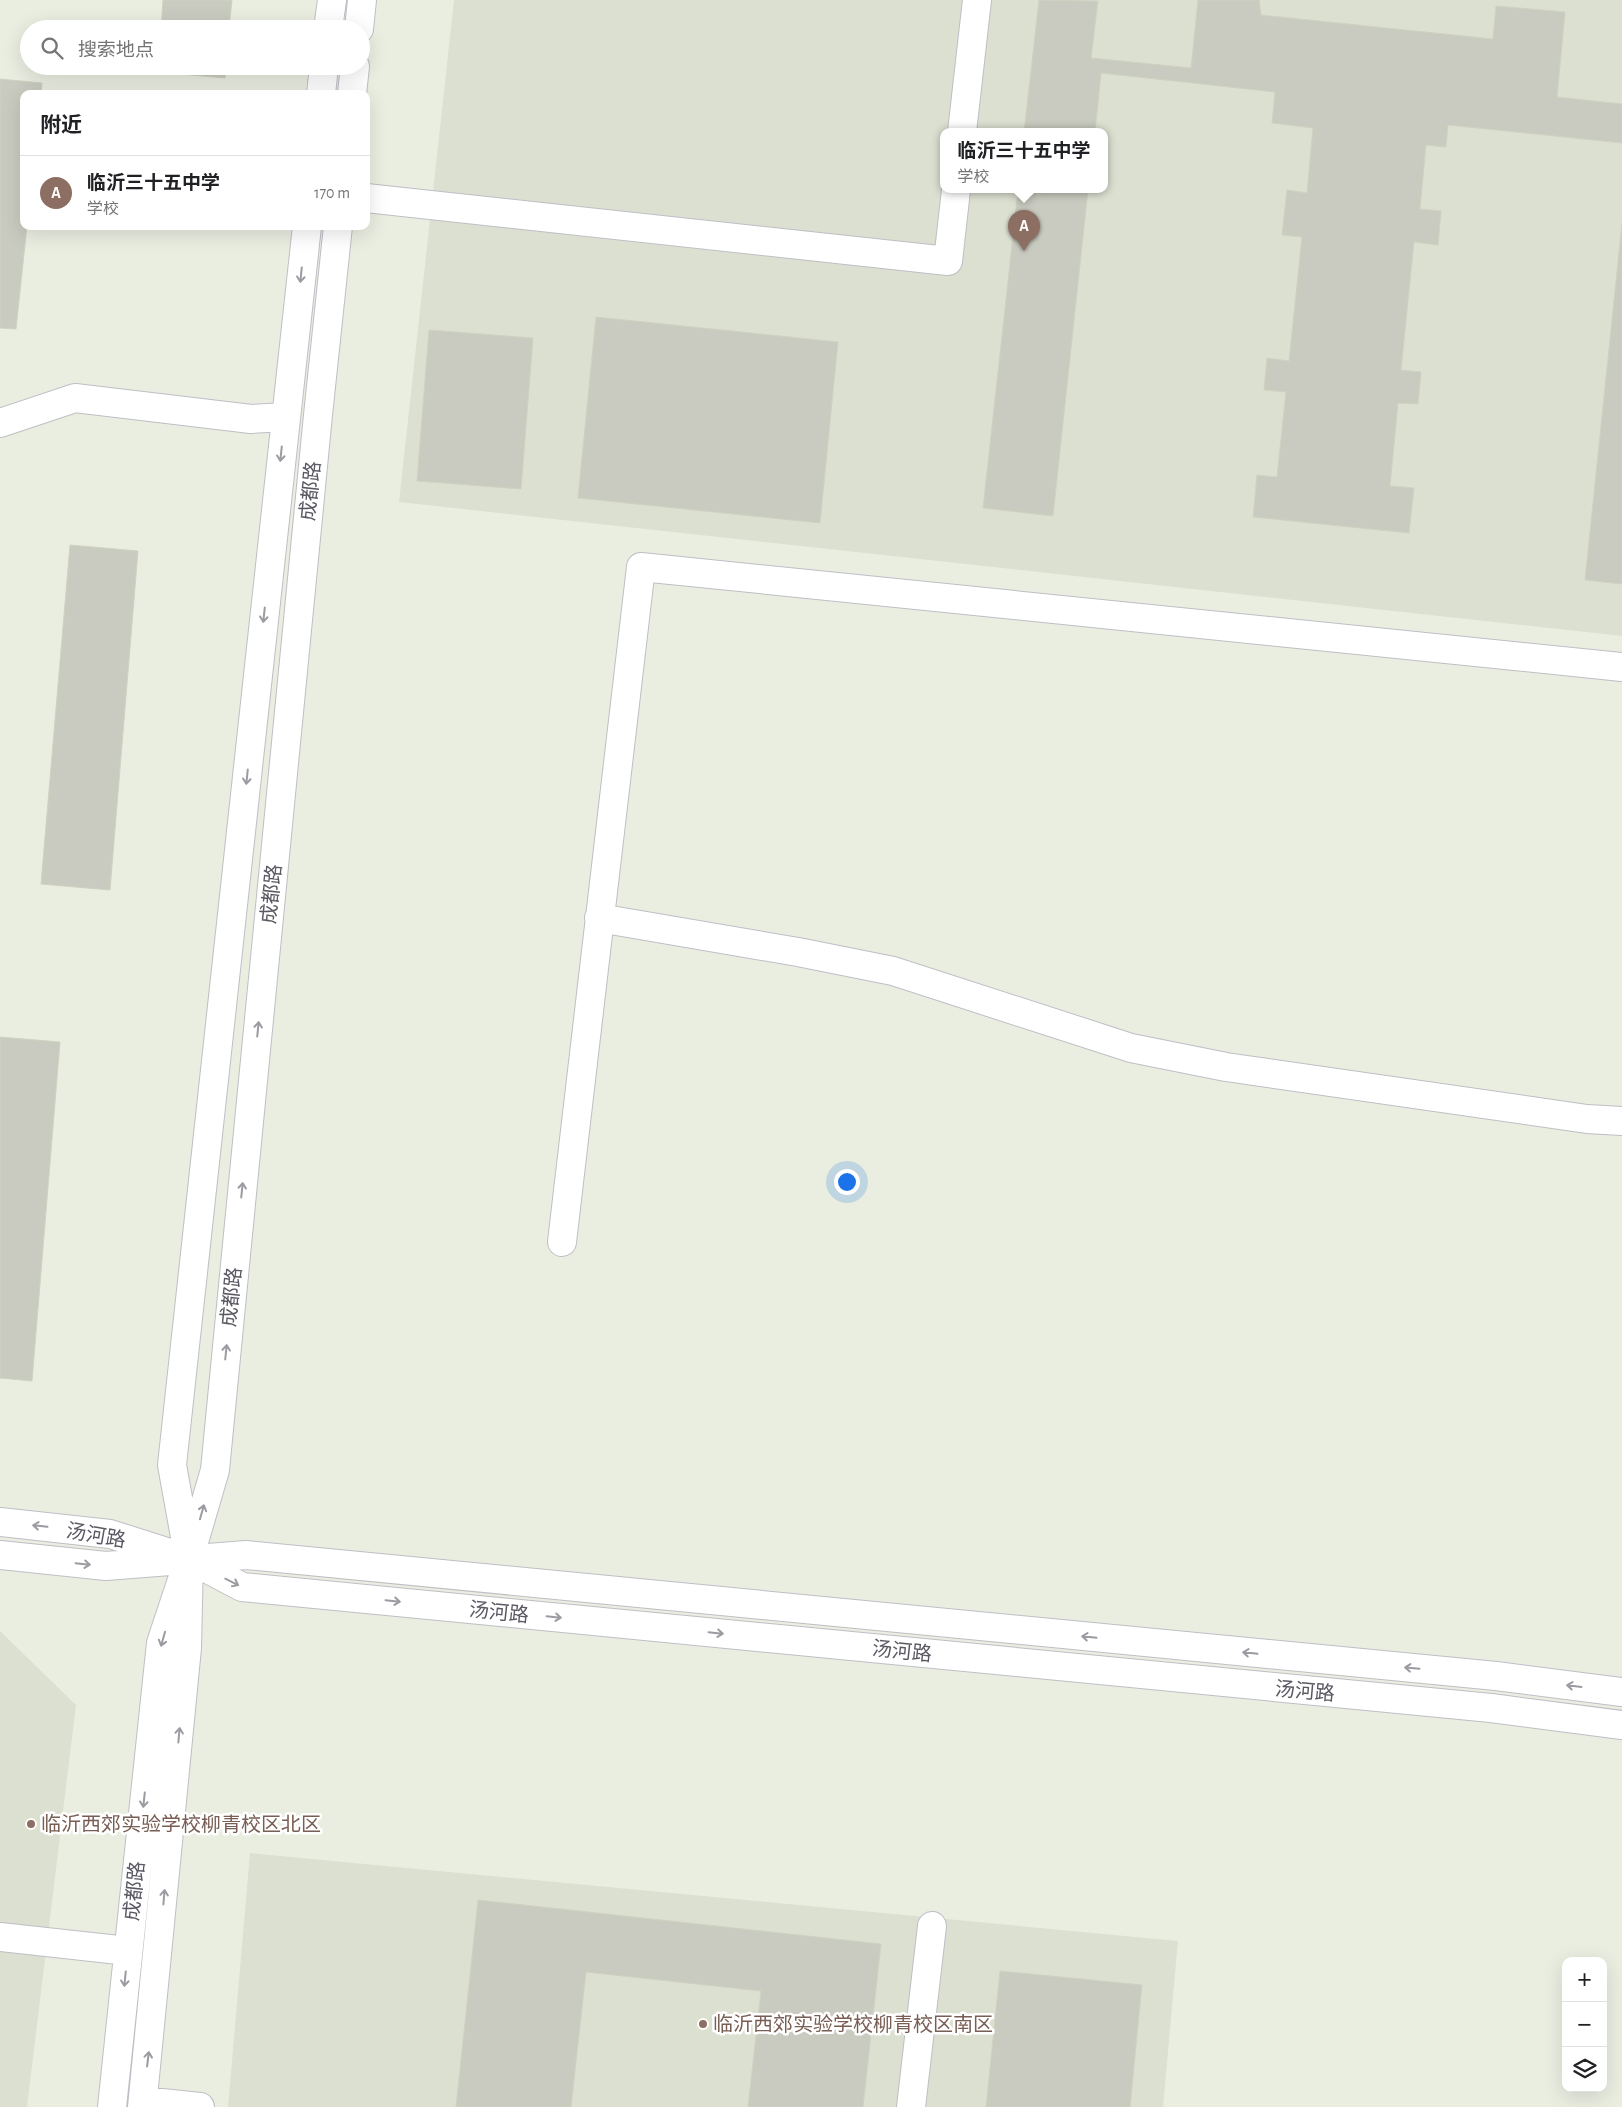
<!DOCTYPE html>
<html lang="zh">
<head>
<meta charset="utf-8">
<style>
  body { margin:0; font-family:"Alegreya Sans","Noto Sans SC",sans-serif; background:#f6f6f6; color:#202124 }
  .controls { position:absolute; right:15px; bottom:15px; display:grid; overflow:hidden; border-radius:10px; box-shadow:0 5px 20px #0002 }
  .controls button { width:45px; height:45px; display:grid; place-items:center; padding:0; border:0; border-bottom:1px solid #e0e0e0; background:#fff; color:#202124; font:25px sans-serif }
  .you { position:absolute; left:846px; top:1181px; width:18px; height:18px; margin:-12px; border:4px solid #fff; border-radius:50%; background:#1a73e8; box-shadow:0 0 0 8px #1a73e833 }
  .badge { display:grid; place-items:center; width:32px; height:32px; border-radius:50%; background:#2563eb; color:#fff; font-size:16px; font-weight:700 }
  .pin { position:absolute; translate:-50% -41px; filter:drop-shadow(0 1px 2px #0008) }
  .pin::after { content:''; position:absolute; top:26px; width:18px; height:15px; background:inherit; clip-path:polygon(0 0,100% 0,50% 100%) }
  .popup { position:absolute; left:940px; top:128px; width:168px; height:65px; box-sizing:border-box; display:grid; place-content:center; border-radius:10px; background:#fff; filter:drop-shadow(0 1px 4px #0005); font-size:16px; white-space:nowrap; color:#757577 }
  .popup b { font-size:19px; color:#202124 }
  .popup::after { content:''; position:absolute; left:50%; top:100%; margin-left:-10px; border:10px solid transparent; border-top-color:#fff }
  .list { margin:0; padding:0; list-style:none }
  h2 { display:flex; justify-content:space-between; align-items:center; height:65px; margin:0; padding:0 20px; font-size:21px }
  h2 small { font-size:16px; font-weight:400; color:#757577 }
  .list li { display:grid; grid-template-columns:32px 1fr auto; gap:15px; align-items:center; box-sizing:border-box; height:75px; padding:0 20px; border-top:1px solid #e0e0e0 }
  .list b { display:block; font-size:19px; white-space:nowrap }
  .list p { margin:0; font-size:16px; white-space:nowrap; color:#757577 }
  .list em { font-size:16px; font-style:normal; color:#757577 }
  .icon { flex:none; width:28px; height:28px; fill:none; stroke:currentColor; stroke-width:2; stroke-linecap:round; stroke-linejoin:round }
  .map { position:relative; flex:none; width:1622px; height:2107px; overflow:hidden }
  .search { position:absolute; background:#fff; box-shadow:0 5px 20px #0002; left:20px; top:20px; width:350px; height:55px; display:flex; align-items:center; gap:12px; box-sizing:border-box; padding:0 18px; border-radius:28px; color:#757577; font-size:19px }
  .panel { position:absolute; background:#fff; box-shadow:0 5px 20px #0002; left:20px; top:90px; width:350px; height:140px; border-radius:10px }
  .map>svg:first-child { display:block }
  .education { fill:#dce0d1; fill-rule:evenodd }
  .building { fill:#c9cbc0; stroke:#ced3bf }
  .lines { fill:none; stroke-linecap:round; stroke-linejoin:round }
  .minor-casing { stroke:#bfbec6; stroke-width:30 }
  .minor { stroke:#fff; stroke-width:28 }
  .oneway { stroke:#9c9ba1 }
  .education-dot { fill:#8d6e63; stroke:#fff; stroke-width:2 }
  .labels { text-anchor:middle; stroke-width:5; stroke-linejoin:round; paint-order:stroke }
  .street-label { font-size:20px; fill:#5a5963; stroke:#fff }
  .education-label { font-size:20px; fill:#785e54; stroke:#fff; text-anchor:start }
</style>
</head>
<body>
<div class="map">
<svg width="1622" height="2107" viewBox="0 0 1622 2107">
  <rect width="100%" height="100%" fill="#eaeee1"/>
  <!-- education -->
  <path class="education" d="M 454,0 L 1622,0 L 1622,636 L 399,502 ZM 944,132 L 1104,132 L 1104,190 L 944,190 Z
    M 0,1631 L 76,1705 L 27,2107 L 0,2107 Z
    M 250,1853 L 1178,1941 L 1163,2107 L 228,2107 Z"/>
  <!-- building -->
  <path class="building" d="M 163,0 L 232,0 L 229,29 L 161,29 Z
    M 1039,0 L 1098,1 L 1091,58 L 1191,68 L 1198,0 L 1259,0 L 1261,15 L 1493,39 L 1496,6 L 1565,12 L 1557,97 L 1622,104 L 1622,143 L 1448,125 L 1446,147 L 1426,145 L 1420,209 L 1441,211 L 1438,245 L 1414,242 L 1401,370 L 1421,372 L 1418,404 L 1398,403 L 1390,486 L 1414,488 L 1409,533 L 1253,517 L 1257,475 L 1277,477 L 1286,392 L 1264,390 L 1267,358 L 1289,361 L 1302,237 L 1282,235 L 1287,190 L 1307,193 L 1313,128 L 1272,123 L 1275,92 L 1101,73 L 1095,132 L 1024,132 Z
    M 157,66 L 226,66 L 225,78 L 157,72 Z
    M 0,79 L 42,83 L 41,94 L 24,94 L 24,226 L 27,226 L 16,329 L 0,328 Z
    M 1018,190 L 1088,190 L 1053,516 L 983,508 Z
    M 1622,223 L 1622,584 L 1585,580 Z
    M 596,317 L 838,342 L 820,523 L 578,498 Z
    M 429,330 L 533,338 L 521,489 L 417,481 Z
    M 70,545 L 138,551 L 110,890 L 41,884 Z
    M 0,1037 L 60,1042 L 32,1381 L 0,1378 Z
    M 478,1900 L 881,1944 L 863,2107 L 748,2107 L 761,1991 L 586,1972 L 571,2107 L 456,2107 Z
    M 1000,1971 L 1142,1985 L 1130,2107 L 986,2107 Z"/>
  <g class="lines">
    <!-- minor casing -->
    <g class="minor-casing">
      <path id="minor" d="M 328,29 L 332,0
        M 359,29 L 362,0
        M 321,94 L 324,66
        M 352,94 L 355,66
        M 962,132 L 977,0
        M 366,198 L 948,261 L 956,190
        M 0,423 L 75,398 L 251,419 L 285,417
        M 599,918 L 798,952 L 893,971 L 1131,1048 L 1226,1067 L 1587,1119 L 1622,1121
        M 562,1242 L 641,567 L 1622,667
        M 0,1522 L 110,1534 L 189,1559 L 242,1587 L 1491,1708 L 1622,1725
        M 0,1555 L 106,1566 L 246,1555 L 1496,1676 L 1622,1692
        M 0,1937 L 128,1951
        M 143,2101 L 200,2107
        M 112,2107 L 161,1643 L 189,1559 L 215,1470 L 318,415 L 338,226
        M 142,2107 L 187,1648 L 189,1559 L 172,1465 L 307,226
        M 911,2107 L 932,1926"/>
    </g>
    <!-- minor -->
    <use href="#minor" class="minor"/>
  </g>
  <!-- one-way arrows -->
  <defs><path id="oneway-shaft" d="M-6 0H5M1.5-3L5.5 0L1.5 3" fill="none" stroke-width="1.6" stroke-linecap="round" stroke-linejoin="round" transform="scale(1.25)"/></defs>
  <g class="oneway">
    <use href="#oneway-shaft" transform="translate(301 275) rotate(96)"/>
    <use href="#oneway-shaft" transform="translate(281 454) rotate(96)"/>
    <use href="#oneway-shaft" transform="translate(264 615) rotate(96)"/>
    <use href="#oneway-shaft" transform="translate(247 777) rotate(96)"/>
    <use href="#oneway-shaft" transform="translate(258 1029) rotate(-84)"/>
    <use href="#oneway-shaft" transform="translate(242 1190) rotate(-84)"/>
    <use href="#oneway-shaft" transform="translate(226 1352) rotate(-84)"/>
    <use href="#oneway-shaft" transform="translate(202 1512) rotate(-74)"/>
    <use href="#oneway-shaft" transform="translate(40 1526) rotate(-174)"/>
    <use href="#oneway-shaft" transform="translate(83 1564) rotate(6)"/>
    <use href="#oneway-shaft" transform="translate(232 1582) rotate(27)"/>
    <use href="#oneway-shaft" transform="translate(393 1601) rotate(6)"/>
    <use href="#oneway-shaft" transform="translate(554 1617) rotate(6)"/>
    <use href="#oneway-shaft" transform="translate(716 1633) rotate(6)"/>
    <use href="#oneway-shaft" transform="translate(1089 1637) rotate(-174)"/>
    <use href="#oneway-shaft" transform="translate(163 1639) rotate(106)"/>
    <use href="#oneway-shaft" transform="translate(1250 1653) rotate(-174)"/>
    <use href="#oneway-shaft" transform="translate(1412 1668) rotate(-175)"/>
    <use href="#oneway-shaft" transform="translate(1574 1686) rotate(-173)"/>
    <use href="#oneway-shaft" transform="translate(179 1735) rotate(-85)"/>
    <use href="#oneway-shaft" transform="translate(144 1800) rotate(96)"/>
    <use href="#oneway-shaft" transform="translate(164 1897) rotate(-85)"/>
    <use href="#oneway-shaft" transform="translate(125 1979) rotate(96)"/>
    <use href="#oneway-shaft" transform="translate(148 2059) rotate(-83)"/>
  </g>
  <!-- markers -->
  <g class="education-dot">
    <circle cx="31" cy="1824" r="5"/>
    <circle cx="703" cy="2024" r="5"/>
  </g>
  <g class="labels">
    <!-- street labels -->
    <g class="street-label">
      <text transform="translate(310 491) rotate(-84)" y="7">成都路</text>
      <text transform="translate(271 894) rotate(-84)" y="7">成都路</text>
      <text transform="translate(231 1297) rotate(-84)" y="7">成都路</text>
      <text transform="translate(96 1535) rotate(10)" y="7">汤河路</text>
      <text transform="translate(499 1612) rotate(6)" y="7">汤河路</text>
      <text transform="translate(902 1651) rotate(6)" y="7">汤河路</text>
      <text transform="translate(1305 1691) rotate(5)" y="7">汤河路</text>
      <text transform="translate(134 1891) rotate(-84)" y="7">成都路</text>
    </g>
    <!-- education labels -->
    <g class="education-label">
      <text x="41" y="1831">临沂西郊实验学校柳青校区北区</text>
      <text x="713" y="2031">临沂西郊实验学校柳青校区南区</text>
    </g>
  </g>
</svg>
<div class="controls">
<button>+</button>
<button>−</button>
<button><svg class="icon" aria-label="layers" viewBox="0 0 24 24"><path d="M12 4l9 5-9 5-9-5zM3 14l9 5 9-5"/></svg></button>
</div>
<div class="you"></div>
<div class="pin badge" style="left:1024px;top:251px;background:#8d6e63">A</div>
<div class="popup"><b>临沂三十五中学</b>学校</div>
<div class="search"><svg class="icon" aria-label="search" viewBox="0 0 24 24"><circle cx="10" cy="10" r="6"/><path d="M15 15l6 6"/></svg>搜索地点</div>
<section class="panel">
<h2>附近<small></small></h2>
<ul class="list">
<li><span class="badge" style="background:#8d6e63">A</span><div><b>临沂三十五中学</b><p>学校</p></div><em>170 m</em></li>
</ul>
</section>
</div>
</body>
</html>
